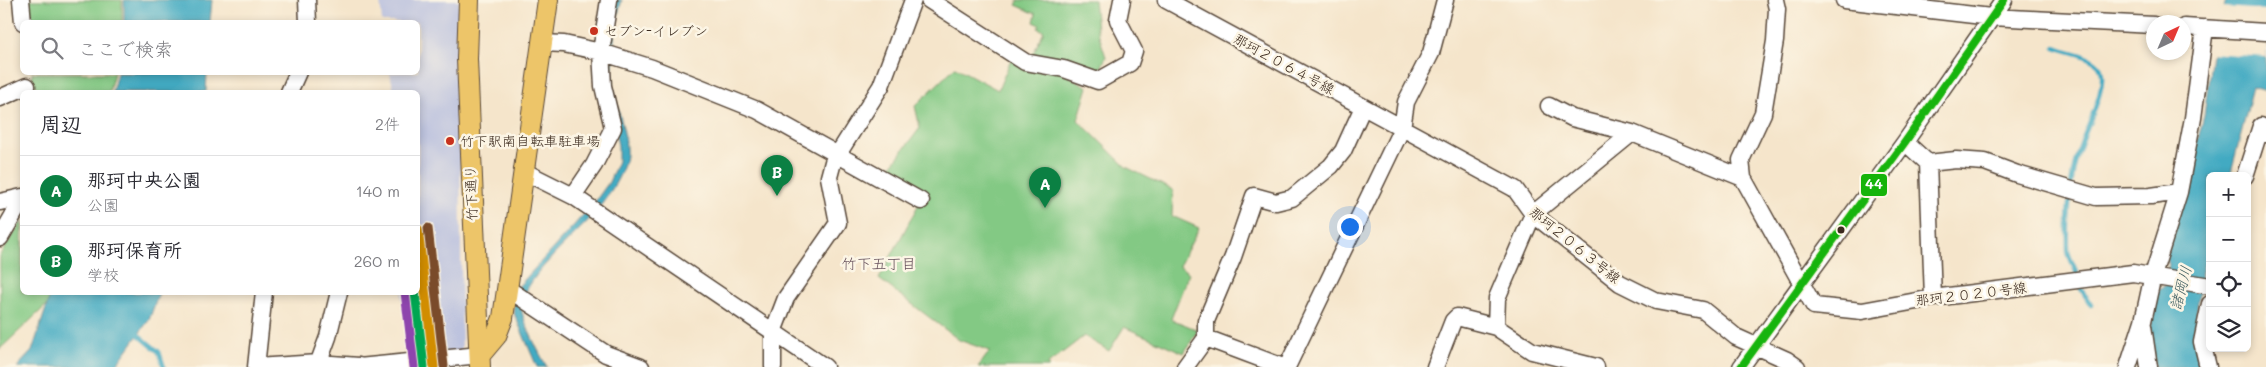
<!DOCTYPE html>
<html lang="ja">
<head>
<meta charset="utf-8">
<style>
  body { margin:0; font-family:Mali,"Klee One",sans-serif; background:#f7f7f7; color:#2b2b33 }
  .controls { position:absolute; right:15px; bottom:15px; display:grid; overflow:hidden; border-radius:8px; box-shadow:0 2px 8px #0003 }
  .controls button { width:45px; height:45px; display:grid; place-items:center; padding:0; border:0; border-bottom:1px solid #e1e1e2; background:#fff; color:#2b2b33; font:25px sans-serif }
  .compass { position:absolute; left:2146px; top:15px; width:45px; height:45px; border-radius:50%; background:#fff; box-shadow:0 2px 8px #0003; rotate:44deg }
  .you { position:absolute; left:1349px; top:226px; width:18px; height:18px; margin:-12px; border:4px solid #fff; border-radius:50%; background:#1a73e8; box-shadow:0 0 0 8px #1a73e833 }
  .badge { display:grid; place-items:center; width:32px; height:32px; border-radius:50%; background:#0b8043; color:#fff; font-size:16px; font-weight:700 }
  .pin { position:absolute; translate:-50% -41px; filter:drop-shadow(0 1px 2px #0008) }
  .pin::after { content:''; position:absolute; top:26px; width:18px; height:15px; background:inherit; clip-path:polygon(0 0,100% 0,50% 100%) }
  .list { margin:0; padding:0; list-style:none }
  h2 { display:flex; justify-content:space-between; align-items:center; height:65px; margin:0; padding:0 20px; font-size:21px }
  h2 small { font-size:16px; font-weight:400; color:#7c7c81 }
  .list li { display:grid; grid-template-columns:32px 1fr auto; gap:15px; align-items:center; box-sizing:border-box; height:70px; padding:0 20px; border-top:1px solid #e1e1e2 }
  .list b { display:block; font-size:19px; white-space:nowrap }
  .list p { margin:0; font-size:16px; white-space:nowrap; color:#7c7c81 }
  .list em { font-size:16px; font-style:normal; color:#7c7c81 }
  .icon { flex:none; width:28px; height:28px; fill:none; stroke:currentColor; stroke-width:2; stroke-linecap:round; stroke-linejoin:round }
  .map { position:relative; flex:none; width:2266px; height:367px; overflow:hidden }
  .search { position:absolute; background:#fff; box-shadow:0 2px 8px #0003; left:20px; top:20px; width:400px; height:55px; display:flex; align-items:center; gap:12px; box-sizing:border-box; padding:0 18px; border-radius:8px; color:#7c7c81; font-size:19px }
  .panel { position:absolute; background:#fff; box-shadow:0 2px 8px #0003; left:20px; top:90px; width:400px; height:205px; border-radius:8px }
  .map>svg:first-child { display:block }
  .industrial { fill:#bdc3de }
  .green { fill:#83c984; stroke:#5f7a51 }
  .water { fill:#42aac2; stroke:#3e6a70 }
  .pier { fill:#f5e5cb }
  .lines { fill:none; stroke-linecap:round; stroke-linejoin:round }
  .stream { stroke:#42aac2; stroke-width:4.5 }
  .minor-casing { stroke:#574638; stroke-width:19 }
  .major-casing { stroke:#574638; stroke-width:22 }
  .minor { stroke:#fff; stroke-width:16 }
  .major { stroke:#edc569; stroke-width:20 }
  .bus-1-casing { stroke:#fcf5e5; stroke-width:11 }
  .bus-1 { stroke:#15b40a; stroke-width:8 }
  .rail-1-casing { stroke:#fcf5e5; stroke-width:12 }
  .rail-2-casing { stroke:#fcf5e5; stroke-width:12 }
  .rail-3-casing { stroke:#fcf5e5; stroke-width:12 }
  .rail-4-casing { stroke:#fcf5e5; stroke-width:12 }
  .rail-1 { stroke:#d18d06; stroke-width:9 }
  .rail-2 { stroke:#00a651; stroke-width:9 }
  .rail-3 { stroke:#7a4b2a; stroke-width:9 }
  .rail-4 { stroke:#8e44ad; stroke-width:9 }
  .poi-dot { fill:#c8321e; stroke:#fcf5e5; stroke-width:2 }
  .bus-dot { fill:#3b2a1e; stroke:#fcf5e5; stroke-width:2 }
  .labels { text-anchor:middle; stroke-width:5; stroke-linejoin:round; paint-order:stroke }
  .poi-label { font-size:14px; fill:#3b2a1e; stroke:#fcf5e5; text-anchor:start }
  .street-label { font-size:14px; fill:#3b2a1e; stroke:#fcf5e5 }
  .neighbourhood-label { font-size:15px; fill:#67515c; stroke:#fcf5e5 }
  .water-label { font-size:15px; font-style:italic; fill:#3e5d60; stroke:#fcf5e5 }
  .line-badge { stroke:#fcf5e5; stroke-width:2 }
  .badge-label { font-size:14px; text-anchor:middle; font-weight:bold; fill:#fff }
</style>
</head>
<body>
<div class="map">
<svg width="2266" height="367" viewBox="0 0 2266 367">
  <rect width="100%" height="100%" fill="#fcf5e5"/>
  <filter id="ink" filterUnits="userSpaceOnUse"><feTurbulence type="fractalNoise" baseFrequency=".02" numOctaves="2"/><feDisplacementMap in="SourceGraphic" scale="10" xChannelSelector="R" yChannelSelector="G"/><feConvolveMatrix kernelMatrix="1 2 1 2 8 2 1 2 1" color-interpolation-filters="sRGB"/></filter>
  <filter id="wash" filterUnits="userSpaceOnUse"><feTurbulence type="fractalNoise" baseFrequency=".0096" numOctaves="4" result="noise"/><feDisplacementMap in="SourceGraphic" scale="20" xChannelSelector="R" yChannelSelector="G"/><feGaussianBlur stdDeviation="1.12" result="paint"/><feColorMatrix in="noise" values="0 0 0 0 0 0 0 0 0 0 0 0 0 0 0 0 0 1.4 0 .05"/><feComposite in="paint" operator="in"/></filter>
  <g filter="url(#wash)">
    <rect width="100%" height="100%" fill="#f5e5cb"/>
    <!-- industrial -->
    <path class="industrial" d="M 380,0 L 459,0 L 462,367 L 413,367 L 401,293 L 418,292 L 418,92 L 394,92 L 390,73 L 418,72 L 418,22 L 382,22 Z"/>
    <!-- green -->
    <path class="green" d="M 26,0 L 122,0 L 122,22 L 28,22 Z
      M 1019,0 L 1094,0 L 1097,29 L 1106,57 L 1096,79 L 1031,58 L 1044,31 L 1038,28 L 1040,25 L 1034,22 L 1036,14 L 1016,5 Z
      M 1012,57 L 1062,72 L 1088,87 L 1078,120 L 1126,167 L 1173,190 L 1172,216 L 1199,228 L 1179,266 L 1189,273 L 1171,319 L 1198,330 L 1184,353 L 1124,327 L 1109,351 L 1084,336 L 1048,364 L 1049,367 L 978,367 L 990,351 L 959,340 L 879,279 L 923,196 L 885,174 L 920,128 L 915,106 L 955,67 L 998,90 Z
      M 32,73 L 114,73 L 109,92 L 45,92 L 33,85 Z
      M 22,221 L 22,292 L 54,293 L 52,300 L 0,349 L 0,255 Z"/>
    <!-- water -->
    <path class="water" d="M 124,0 L 212,0 L 210,22 L 124,22 Z
      M 612,0 L 622,0 C 614,26 612,56 613,83 C 615,107 632,142 624,165 C 617,184 605,201 592,216 C 575,237 516,283 522,312 C 526,327 539,353 547,367 L 537,367 L 513,311 L 516,289 L 594,203 L 609,182 L 618,161 L 618,146 L 606,84 Z
      M 2226,0 L 2266,0 L 2266,92 L 2253,88 L 2230,176 L 2210,176 L 2210,245 L 2202,271 L 2194,333 L 2199,367 L 2155,367 L 2151,327 L 2157,292 L 2164,286 L 2169,264 L 2165,258 L 2191,175 L 2194,153 L 2204,116 L 2212,53 Z
      M 117,73 L 207,73 L 206,92 L 112,92 Z
      M 51,293 L 51,292 L 159,293 L 149,320 L 115,367 L 17,367 L 32,351 Z"/>
    <!-- pier -->
    <path class="pier" d="M 2222,7 L 2266,10 L 2266,57 L 2209,53 Z"/>
    <g class="lines">
      <!-- stream -->
      <path class="stream" d="M 2055,47 C 2068,52 2093,55 2100,67 C 2109,84 2087,126 2081,144 C 2069,176 2067,217 2068,251 C 2069,259 2076,267 2077,276
        M 2078,284 L 2091,305
        M 134,331 L 159,352 L 164,367"/>
    </g>
  </g>
  <g filter="url(#ink)">
    <g class="lines">
      <!-- minor casing -->
      <g class="minor-casing">
        <path id="minor" d="M 21,0 L 23,22
          M 307,0 L 308,22
          M 929,0 L 1025,62 L 1064,69 L 1098,81 L 1130,63 L 1134,51 L 1118,20 L 1122,0
          M 1166,0 L 1515,189 L 1533,214 L 1620,283 L 1656,301 L 1703,310 L 1736,337 L 1787,360 L 1797,367
          M 1775,0 L 1777,9 L 1775,41 L 1763,113 L 1741,160 L 1743,178 L 1814,306 L 1862,311 L 1933,298 L 2133,273 L 2210,286
          M 1844,0 L 1991,17 L 2154,25
          M 2184,27 L 2266,32
          M 542,43 L 564,44 L 601,52 L 652,68 L 757,110 L 921,201
          M 289,92 L 298,72
          M 0,98 L 27,86
          M 1549,106 L 1572,118 L 1632,133
          M 1905,142 L 1928,163 L 1933,298
          M 1928,163 L 1956,160 L 1985,162 L 2017,174 L 2096,197 L 2151,196 L 2179,192
          M 525,172 L 573,196 L 825,367
          M 2245,176 L 2261,126 L 2266,134
          M 573,196 L 594,165 L 613,128 L 603,86 L 601,52 L 609,0
          M 0,202 L 22,197
          M 0,238 L 22,200
          M 508,289 L 606,354 L 641,367
          M 2143,326 L 2149,367
          M 1496,327 L 1497,298 L 1533,214 L 1632,133 L 1743,178
          M 1206,338 L 1206,321 L 1233,257 L 1254,196 L 1276,202 L 1292,198 L 1331,166 L 1343,151 L 1363,107
          M 256,367 L 318,363 L 359,366
          M 256,367 L 264,292
          M 317,367 L 328,337 L 339,292
          M 359,367 L 480,355
          M 773,367 L 773,332 L 786,298 L 838,223 L 829,177 L 833,162 L 881,86 L 913,0
          M 1185,367 L 1206,338 L 1283,367
          M 1287,367 L 1402,128 L 1406,102 L 1431,53 L 1445,0
          M 1435,367 L 1453,321 L 1457,317 L 1496,327 L 1532,351 L 1596,367
          M 1741,367 L 1905,142 L 2004,0
          M 2128,367 L 2143,321 L 2153,275 L 2179,192 L 2193,118 L 2205,28
          M 2208,367 L 2202,342 L 2210,304"/>
      </g>
      <!-- major casing -->
      <g class="major-casing">
        <path id="major" d="M 469,0 L 467,59 L 480,367
          M 480,355 L 496,336 L 503,318 L 548,0"/>
      </g>
      <!-- minor -->
      <use href="#minor" class="minor"/>
      <!-- major -->
      <use href="#major" class="major"/>
      <!-- bus-1 casing -->
      <g class="bus-1-casing">
        <path id="bus-1" d="M 1741,367 L 1905,142 L 2004,0"/>
      </g>
      <!-- bus-1 -->
      <use href="#bus-1" class="bus-1"/>
      <!-- rail-1 casing -->
      <g class="rail-1-casing">
        <path id="rail-1" d="M 418,229 L 434,367"/>
      </g>
      <!-- rail-2 casing -->
      <g class="rail-2-casing">
        <path id="rail-2" d="M 415,292 L 424,367"/>
      </g>
      <!-- rail-3 casing -->
      <g class="rail-3-casing">
        <path id="rail-3" d="M 428,228 L 444,366"/>
      </g>
      <!-- rail-4 casing -->
      <g class="rail-4-casing">
        <path id="rail-4" d="M 405,292 L 414,367"/>
      </g>
      <!-- rail-1 -->
      <use href="#rail-1" class="rail-1"/>
      <!-- rail-2 -->
      <use href="#rail-2" class="rail-2"/>
      <!-- rail-3 -->
      <use href="#rail-3" class="rail-3"/>
      <!-- rail-4 -->
      <use href="#rail-4" class="rail-4"/>
    </g>
  </g>
  <!-- markers -->
  <g class="poi-dot">
    <circle cx="594" cy="31" r="5"/>
    <circle cx="450" cy="141" r="5"/>
  </g>
  <circle class="bus-dot" cx="1841" cy="230" r="4.5"/>
  <g class="labels">
    <!-- poi labels -->
    <g class="poi-label">
      <text x="604" y="36">セブン-イレブン</text>
      <text x="460" y="146">竹下駅南自転車駐車場</text>
    </g>
    <!-- street labels -->
    <g class="street-label">
      <text transform="translate(1284 64) rotate(28)" y="5">那珂２０６４号線</text>
      <text transform="translate(471 193) rotate(-92)" y="5">竹下通り</text>
      <text transform="translate(1575 245) rotate(39)" y="5">那珂２０６３号線</text>
      <text transform="translate(1971 294) rotate(-7)" y="5">那珂２０２０号線</text>
    </g>
    <!-- neighbourhood labels -->
    <g class="neighbourhood-label">
      <text x="879" y="269">竹下五丁目</text>
    </g>
    <!-- water labels -->
    <g class="water-label">
      <text transform="translate(2181 288) rotate(-75)" y="5">諸岡川</text>
    </g>
  </g>
  <rect class="line-badge" x="1860" y="173" width="28" height="24" rx="5" fill="#15b40a"/>
  <g class="badge-label">
    <text x="1874" y="189">44</text>
  </g>
</svg>
<div class="controls">
<button>+</button>
<button>−</button>
<button><svg class="icon" aria-label="locate" viewBox="0 0 24 24"><circle cx="12" cy="12" r="6"/><path d="M12 2v4M12 18v4M2 12h4M18 12h4"/></svg></button>
<button><svg class="icon" aria-label="layers" viewBox="0 0 24 24"><path d="M12 4l9 5-9 5-9-5zM3 14l9 5 9-5"/></svg></button>
</div>
<svg class="compass" viewBox="-18 -18 36 36"><path d="M0-13l5 13h-10z" fill="#e53935"/><path d="M0 13l5-13h-10z" fill="#7c7c81"/></svg>
<div class="you"></div>
<div class="pin badge" style="left:1045px;top:208px">A</div>
<div class="pin badge" style="left:777px;top:196px">B</div>
<div class="search"><svg class="icon" aria-label="search" viewBox="0 0 24 24"><circle cx="10" cy="10" r="6"/><path d="M15 15l6 6"/></svg>ここで検索</div>
<section class="panel">
<h2>周辺<small>2件</small></h2>
<ul class="list">
<li><span class="badge">A</span><div><b>那珂中央公園</b><p>公園</p></div><em>140 m</em></li>
<li><span class="badge">B</span><div><b>那珂保育所</b><p>学校</p></div><em>260 m</em></li>
</ul>
</section>
</div>
</body>
</html>
